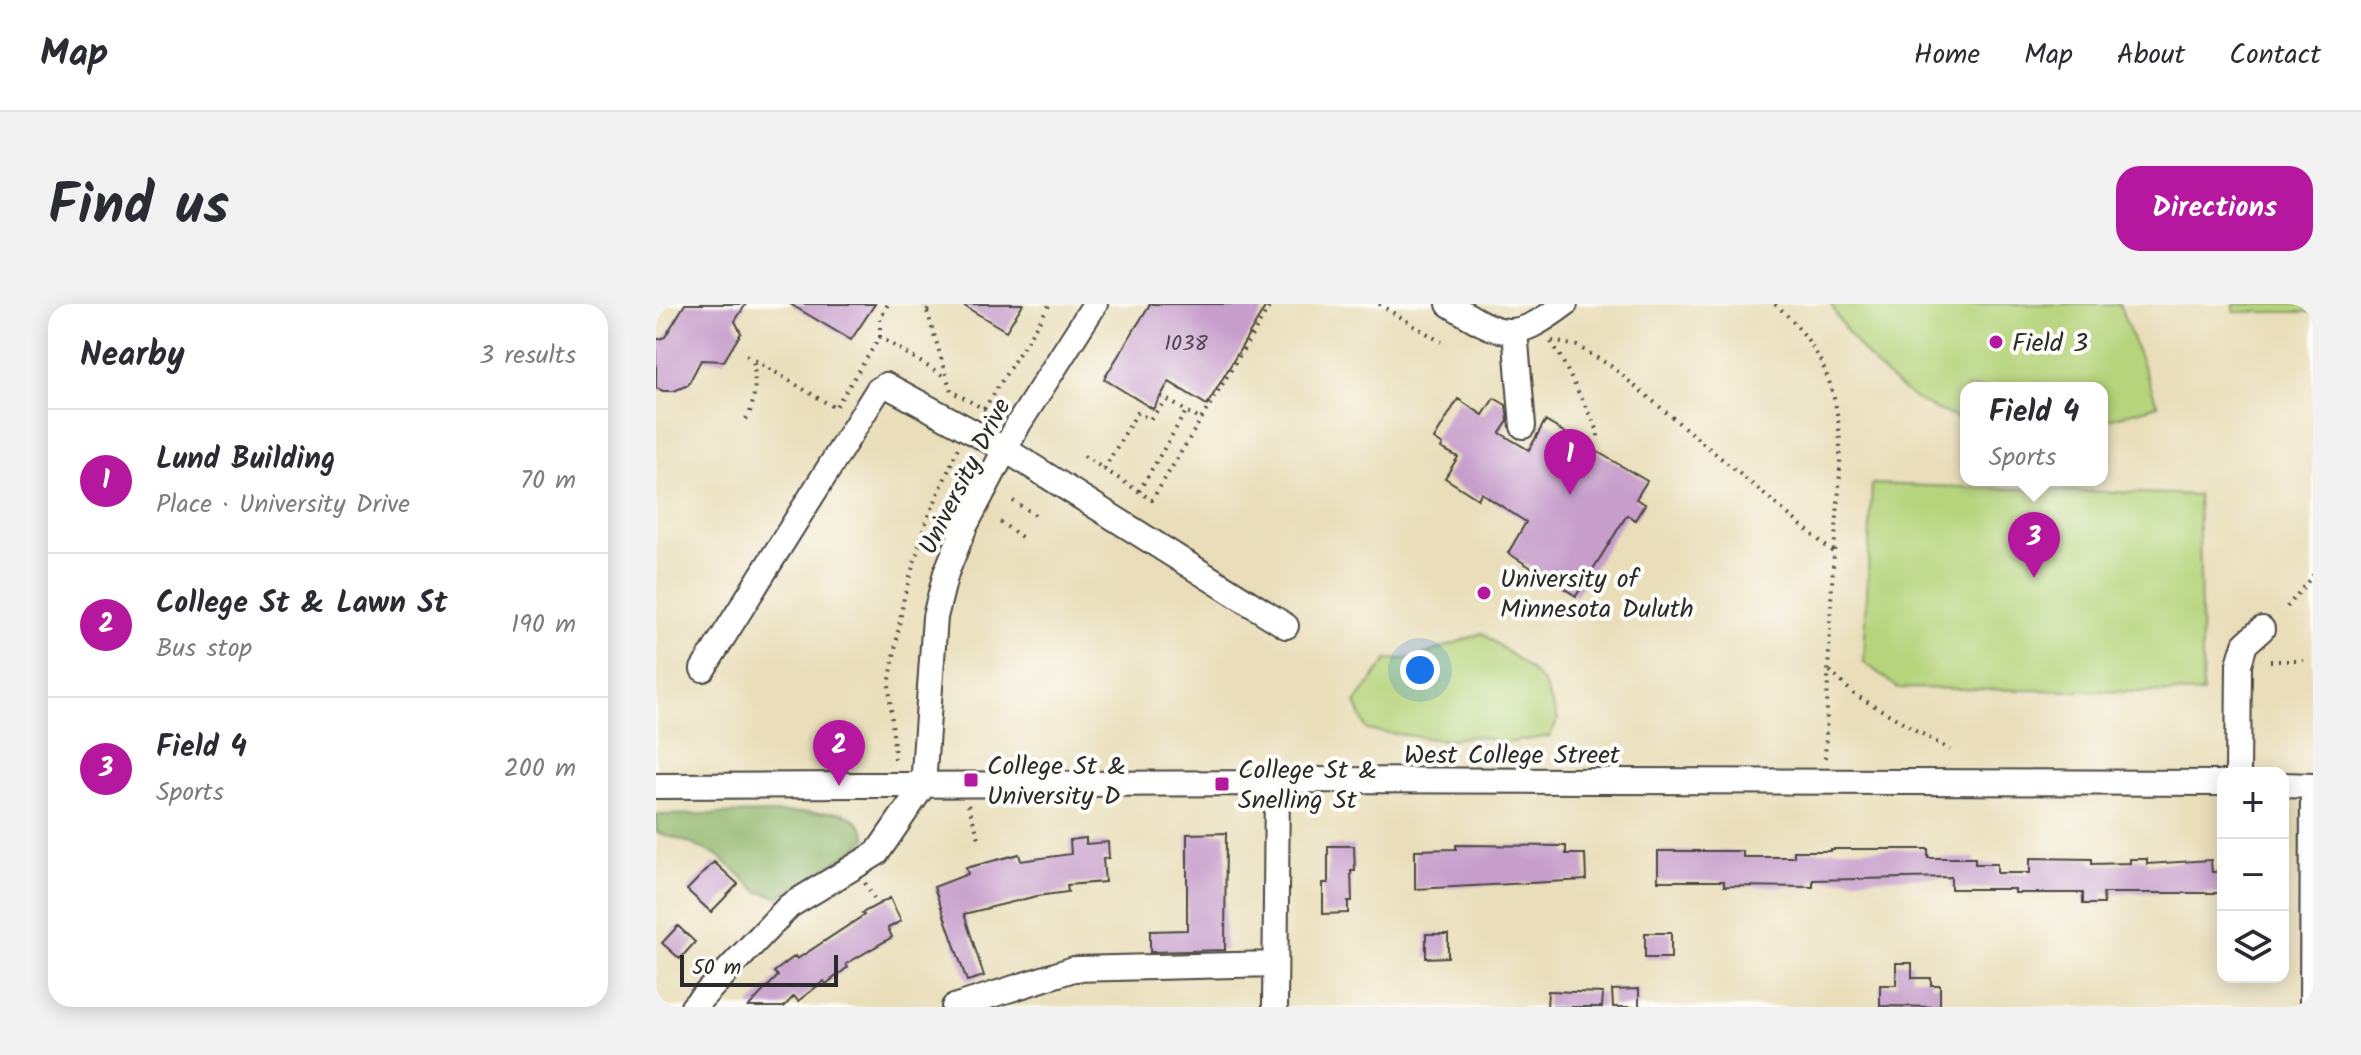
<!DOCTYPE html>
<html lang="en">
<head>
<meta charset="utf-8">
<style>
  body { margin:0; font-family:Kalam,sans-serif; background:#f2f2f3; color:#2b2b33 }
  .controls { position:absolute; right:24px; bottom:24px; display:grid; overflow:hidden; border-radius:16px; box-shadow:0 4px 20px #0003 }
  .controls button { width:72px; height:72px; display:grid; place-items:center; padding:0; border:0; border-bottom:2px solid #e1e1e2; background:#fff; color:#2b2b33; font:40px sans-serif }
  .scale { position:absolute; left:24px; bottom:20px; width:158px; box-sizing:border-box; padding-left:8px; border:4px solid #2b2b2b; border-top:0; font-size:22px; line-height:28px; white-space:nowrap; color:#2b2b2b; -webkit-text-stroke:6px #fdfcf7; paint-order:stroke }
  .you { position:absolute; left:764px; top:366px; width:28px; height:28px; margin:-20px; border:6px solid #fff; border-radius:50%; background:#1a73e8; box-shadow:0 0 0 12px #1a73e833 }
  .badge { display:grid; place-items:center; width:52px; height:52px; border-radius:50%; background:#b5179e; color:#fff; font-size:26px; font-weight:700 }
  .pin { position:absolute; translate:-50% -66px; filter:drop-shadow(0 2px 4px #0008) }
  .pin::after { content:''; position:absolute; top:42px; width:28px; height:24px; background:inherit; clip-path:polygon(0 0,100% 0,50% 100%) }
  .popup { position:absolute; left:1304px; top:78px; width:148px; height:104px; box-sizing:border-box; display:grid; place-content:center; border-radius:16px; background:#fff; filter:drop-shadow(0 2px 6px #0005); font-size:26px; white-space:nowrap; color:#7c7c81 }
  .popup b { font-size:30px; color:#2b2b33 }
  .popup::after { content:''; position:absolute; left:50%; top:100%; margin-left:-16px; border:16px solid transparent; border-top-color:#fff }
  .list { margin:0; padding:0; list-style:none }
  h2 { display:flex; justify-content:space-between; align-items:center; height:104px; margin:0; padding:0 32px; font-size:34px }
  h2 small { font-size:26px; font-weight:400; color:#7c7c81 }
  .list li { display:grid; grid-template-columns:52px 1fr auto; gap:24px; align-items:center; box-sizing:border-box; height:144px; padding:0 32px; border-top:2px solid #e1e1e2 }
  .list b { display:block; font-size:30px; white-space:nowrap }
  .list p { margin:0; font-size:26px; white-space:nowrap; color:#7c7c81 }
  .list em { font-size:26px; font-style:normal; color:#7c7c81 }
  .icon { flex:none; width:44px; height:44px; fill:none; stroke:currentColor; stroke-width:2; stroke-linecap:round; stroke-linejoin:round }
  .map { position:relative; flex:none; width:1657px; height:703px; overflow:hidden; border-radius:24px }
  header { display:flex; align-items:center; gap:48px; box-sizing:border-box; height:112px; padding:0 40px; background:#fff; border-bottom:2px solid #e1e1e2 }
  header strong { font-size:38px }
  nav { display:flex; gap:44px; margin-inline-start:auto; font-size:28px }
  .intro { display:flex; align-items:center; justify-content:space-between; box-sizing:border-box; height:192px; padding:0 48px }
  h1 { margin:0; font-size:56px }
  .button { padding:20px 36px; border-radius:24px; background:#b5179e; color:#fff; font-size:28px; font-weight:700 }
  main { display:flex; gap:48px; padding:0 48px }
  aside { flex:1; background:#fff; border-radius:24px; box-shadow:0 4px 20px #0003 }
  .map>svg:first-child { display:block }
  .green { fill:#b5d47b; stroke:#708053; stroke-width:2 }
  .forest { fill:#90b66b; stroke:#5e704b; stroke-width:2 }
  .building { fill:#c69dcb }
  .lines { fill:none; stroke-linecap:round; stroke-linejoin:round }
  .minor-casing { stroke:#484640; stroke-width:28 }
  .path { stroke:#484640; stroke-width:4; stroke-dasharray:2 6; stroke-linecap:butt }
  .minor { stroke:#fff; stroke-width:24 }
  .poi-dot { fill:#b5179e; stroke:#fdfcf7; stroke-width:3 }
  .labels { text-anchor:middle; stroke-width:8; stroke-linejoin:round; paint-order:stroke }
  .number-label { font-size:22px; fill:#524853 }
  .poi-label { font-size:26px; fill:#2b2b2b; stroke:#fdfcf7; text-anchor:start }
  .street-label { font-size:26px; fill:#2b2b2b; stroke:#fdfcf7 }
</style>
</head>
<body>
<header>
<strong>Map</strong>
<nav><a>Home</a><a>Map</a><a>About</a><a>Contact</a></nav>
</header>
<div class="intro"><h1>Find us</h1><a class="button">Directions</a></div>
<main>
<aside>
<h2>Nearby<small>3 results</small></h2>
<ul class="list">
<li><span class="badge">1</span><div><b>Lund Building</b><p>Place · University Drive</p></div><em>70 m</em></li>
<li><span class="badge">2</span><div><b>College St &amp; Lawn St</b><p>Bus stop</p></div><em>190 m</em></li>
<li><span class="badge">3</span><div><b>Field 4</b><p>Sports</p></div><em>200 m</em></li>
</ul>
</aside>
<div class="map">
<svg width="1657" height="703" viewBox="0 0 1657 703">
  <rect width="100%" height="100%" fill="#fdfcf7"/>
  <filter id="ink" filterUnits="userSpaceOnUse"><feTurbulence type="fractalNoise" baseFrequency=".0125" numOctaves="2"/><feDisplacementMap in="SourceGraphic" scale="16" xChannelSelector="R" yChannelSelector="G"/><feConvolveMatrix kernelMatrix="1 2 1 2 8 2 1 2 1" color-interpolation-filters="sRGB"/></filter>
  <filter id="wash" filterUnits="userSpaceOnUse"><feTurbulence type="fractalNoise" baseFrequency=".006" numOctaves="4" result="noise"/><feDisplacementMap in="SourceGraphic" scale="32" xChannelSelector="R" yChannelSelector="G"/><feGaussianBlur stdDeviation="1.8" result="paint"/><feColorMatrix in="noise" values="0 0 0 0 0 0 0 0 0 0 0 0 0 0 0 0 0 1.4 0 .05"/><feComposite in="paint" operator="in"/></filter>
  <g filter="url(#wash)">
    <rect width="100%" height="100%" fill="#e9deb9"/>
    <!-- green -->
    <path class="green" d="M 1175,0 L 1463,0 L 1502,101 L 1446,117 L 1446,84 L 1310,84 L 1310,118 C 1293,110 1273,104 1258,94 C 1228,74 1190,33 1175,0 Z
      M 1578,0 L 1657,0 L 1657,8 L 1578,8 Z
      M 1216,180 L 1542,191 L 1547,389 L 1242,384 L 1208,358 Z
      M 826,329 L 869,361 L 887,378 L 902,415 L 894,432 L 850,439 L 819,432 L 787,436 L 711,426 L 699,399 L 731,356 L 759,354 Z"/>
    <!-- forest -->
    <path class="forest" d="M 183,508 C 198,513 206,519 211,534 L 198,546 L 123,593 L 103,588 L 61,551 L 31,538 L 0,528 L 0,511 Z"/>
    <g id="blocks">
      <!-- building -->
      <path class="building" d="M 29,0 L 90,0 L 79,17 L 85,29 L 68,57 L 45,56 L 32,81 L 18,87 L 7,87 L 0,84 L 0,36 L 9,33 Z
        M 134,0 L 219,0 L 195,36 Z
        M 305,0 L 367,0 L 350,27 Z
        M 494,0 L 611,0 L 551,101 L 513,78 L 497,105 L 448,75 Z
        M 838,94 L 850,101 L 852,117 L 844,129 L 873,146 L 889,117 L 991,177 L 980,195 L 989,200 L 979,216 L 971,211 L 920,292 L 852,249 L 870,218 L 825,189 L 822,195 L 789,174 L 802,153 L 785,144 L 787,141 L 778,135 L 802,95 L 827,111 Z
        M 570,529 L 569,646 L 494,648 L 494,627 L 531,626 L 531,530 Z
        M 430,534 L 430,540 L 452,538 L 453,554 L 447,555 L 449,578 L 411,581 L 412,588 L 381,592 L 308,610 L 328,672 L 311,677 L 278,583 L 312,570 L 310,564 L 363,550 L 365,557 L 415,550 L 414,536 Z
        M 800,541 L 910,542 L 910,550 L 929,550 L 930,576 L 759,585 L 759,546 L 800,545 Z
        M 672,542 L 698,542 L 699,567 L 695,567 L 696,597 L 692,597 L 692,609 L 667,610 L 667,579 L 672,579 Z
        M 1174,545 L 1272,545 L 1272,554 L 1319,554 L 1319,560 L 1341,560 L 1341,569 L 1374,569 L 1374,554 L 1436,555 L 1436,560 L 1474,559 L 1474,555 L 1491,555 L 1491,560 L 1555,556 L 1556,568 L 1563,568 L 1563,589 L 1447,589 L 1448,600 L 1427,600 L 1427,589 L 1359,589 L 1359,585 L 1295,585 L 1295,573 L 1157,576 L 1157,583 L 1068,582 L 1068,577 L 1002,577 L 1002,547 L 1087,547 L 1087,553 L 1138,553 L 1138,547 L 1174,547 Z
        M 58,558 L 82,580 L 55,608 L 31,586 Z
        M 234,594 L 245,617 L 232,624 L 236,633 L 190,660 L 192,663 L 170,680 L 168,677 L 142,697 L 138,692 L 128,703 L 92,703 L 122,672 L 118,668 L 139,652 L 141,655 L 208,611 L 206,609 Z
        M 22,622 L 39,638 L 24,655 L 6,639 Z
        M 989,629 L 1015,629 L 1015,654 L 989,654 Z
        M 770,630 L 792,630 L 792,653 L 770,654 Z
        M 1240,659 L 1256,659 L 1256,674 L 1275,674 L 1275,681 L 1284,681 L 1284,703 L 1224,702 L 1224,681 L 1240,681 Z
        M 983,685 L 983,703 L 957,703 L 956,686 Z
        M 892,687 L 947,689 L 946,703 L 891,703 Z"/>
    </g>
  </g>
  <g filter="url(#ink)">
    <use href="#blocks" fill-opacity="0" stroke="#484640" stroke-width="2"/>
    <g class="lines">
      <!-- minor casing -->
      <g class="minor-casing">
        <path id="minor" d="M 793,0 C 846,33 857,39 909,0
          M 859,27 L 867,122
          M 47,365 L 222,86 L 230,81 L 350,146 L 630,322
          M 1582,469 L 1583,360 L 1589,340 L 1606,325
          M 1627,481 L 1657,482 L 1656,703
          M 0,482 L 621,479 L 643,476 L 1567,479
          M 37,703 L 133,602 L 221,549 L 267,482 L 279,313 L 290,269 L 309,222 L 363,119 L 439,0
          M 298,703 L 418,665 L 619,660
          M 619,703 L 621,479"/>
      </g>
      <!-- path -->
      <path class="path" d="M 269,0 L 295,87 L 328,105 L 345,110
        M 723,0 L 785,38
        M 1119,0 C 1201,72 1185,153 1178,249 C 1173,318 1172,388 1169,457
        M 271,7 L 276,0
        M 224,33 L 224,14 L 232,0
        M 896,37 L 921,42 L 955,62 L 1177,248
        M 895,38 L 902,48 L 942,127 L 942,136
        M 90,51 L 97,55
        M 505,92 L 545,116
        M 328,105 L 394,0
        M 90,115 C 100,101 100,72 97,55 L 179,104 L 224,33 L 289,73
        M 428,152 L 496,196 L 615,0
        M 448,165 L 481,109 L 494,115 L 510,96
        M 483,187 L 529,109
        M 357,197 L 384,214
        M 344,218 L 370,236
        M 1631,303 L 1657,271
        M 1614,357 L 1647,357
        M 1174,367 L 1198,390 L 1294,446
        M 239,455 L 233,381 L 248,293 L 269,221 L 302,144
        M 312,501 L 323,534
        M 209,579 L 218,594"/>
      <!-- minor -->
      <use href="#minor" class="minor"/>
    </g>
  </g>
  <!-- markers -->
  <g class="poi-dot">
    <circle cx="1340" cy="38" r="8"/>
    <circle cx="828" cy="289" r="8"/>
    <rect x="307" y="468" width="16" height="16" rx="4"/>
    <rect x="558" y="472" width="16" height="16" rx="4"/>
  </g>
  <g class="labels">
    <!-- number labels -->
    <g class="number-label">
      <text x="530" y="46">1038</text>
    </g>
    <!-- poi labels -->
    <g class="poi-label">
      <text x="1356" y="47">Field 3</text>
      <text x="844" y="283">University of<tspan x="844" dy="30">Minnesota Duluth</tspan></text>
      <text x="331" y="470">College St &amp;<tspan x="331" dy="30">University D</tspan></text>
      <text x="582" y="474">College St &amp;<tspan x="582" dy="30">Snelling St</tspan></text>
    </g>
    <!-- street labels -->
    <g class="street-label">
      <text transform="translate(308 172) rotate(-63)" y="9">University Drive</text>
      <text x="856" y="459">West College Street</text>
    </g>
  </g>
</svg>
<div class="controls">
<button>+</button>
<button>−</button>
<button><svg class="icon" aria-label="layers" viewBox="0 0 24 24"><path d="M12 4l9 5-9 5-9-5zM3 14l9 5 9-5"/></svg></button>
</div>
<div class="scale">50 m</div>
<div class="you"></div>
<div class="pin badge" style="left:914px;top:191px">1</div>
<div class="pin badge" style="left:183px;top:482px">2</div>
<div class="pin badge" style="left:1378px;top:274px">3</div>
<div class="popup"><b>Field 4</b>Sports</div>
</div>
</main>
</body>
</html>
